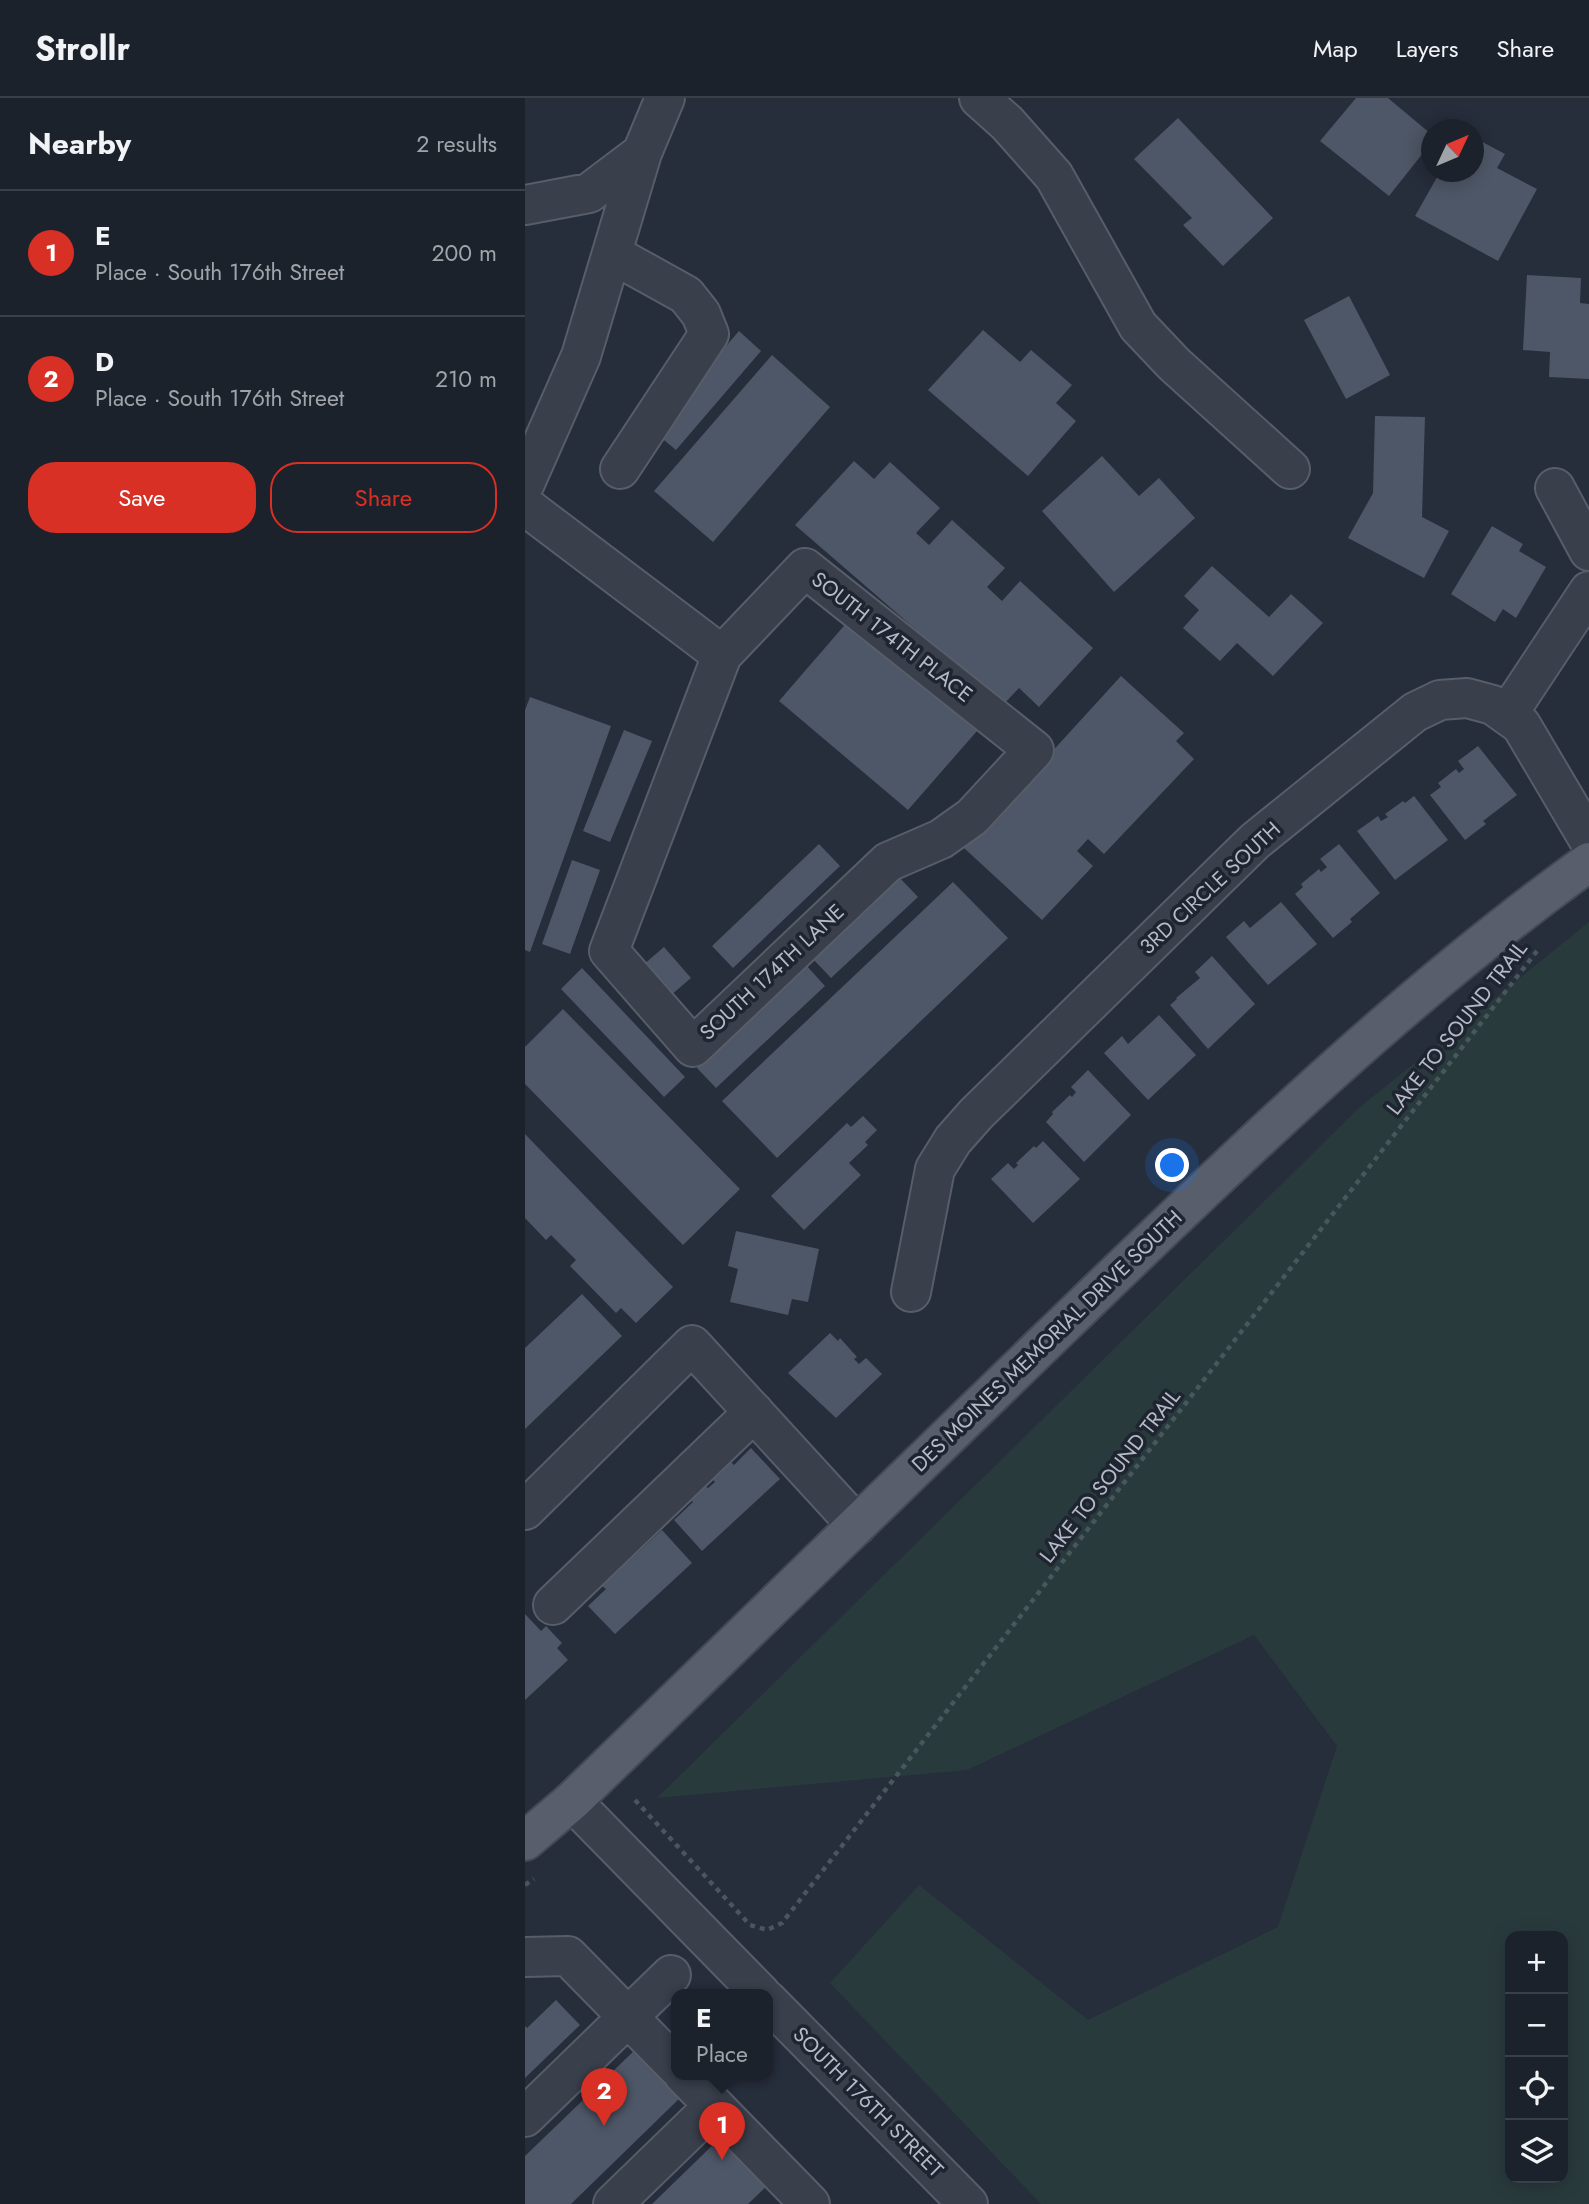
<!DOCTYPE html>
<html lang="en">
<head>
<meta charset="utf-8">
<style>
  body { margin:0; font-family:Jost,sans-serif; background:#292f38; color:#f1f3f6 }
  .controls { position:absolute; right:21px; bottom:21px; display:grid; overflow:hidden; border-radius:14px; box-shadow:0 4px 18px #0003 }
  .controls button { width:63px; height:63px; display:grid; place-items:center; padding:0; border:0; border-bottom:2px solid #3a3f48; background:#1c222c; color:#f1f3f6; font:35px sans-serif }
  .compass { position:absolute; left:896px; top:21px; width:63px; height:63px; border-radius:50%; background:#1c222c; box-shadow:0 4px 18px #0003; rotate:46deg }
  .you { position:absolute; left:648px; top:1068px; width:24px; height:24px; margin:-18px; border:5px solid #fff; border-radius:50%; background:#1a73e8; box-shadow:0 0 0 10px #1a73e833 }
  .badge { display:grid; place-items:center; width:46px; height:46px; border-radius:50%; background:#d93025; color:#fff; font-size:23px; font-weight:700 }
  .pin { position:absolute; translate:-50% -58px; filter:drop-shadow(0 2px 4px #0008) }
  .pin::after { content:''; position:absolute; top:37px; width:24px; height:21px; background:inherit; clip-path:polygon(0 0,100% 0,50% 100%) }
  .popup { position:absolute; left:146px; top:1891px; width:102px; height:91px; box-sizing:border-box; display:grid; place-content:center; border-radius:14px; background:#1c222c; filter:drop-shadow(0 2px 5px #0005); font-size:23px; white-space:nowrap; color:#a0a4a9 }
  .popup b { font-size:26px; color:#f1f3f6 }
  .popup::after { content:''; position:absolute; left:50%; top:100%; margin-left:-14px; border:14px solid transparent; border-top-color:#1c222c }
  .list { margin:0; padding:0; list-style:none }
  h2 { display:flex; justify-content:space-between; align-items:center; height:91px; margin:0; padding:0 28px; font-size:30px }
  h2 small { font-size:23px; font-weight:400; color:#a0a4a9 }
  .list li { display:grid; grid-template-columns:46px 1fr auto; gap:21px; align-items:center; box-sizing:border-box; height:126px; padding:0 28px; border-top:2px solid #3a3f48 }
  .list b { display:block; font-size:26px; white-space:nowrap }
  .list p { margin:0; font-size:23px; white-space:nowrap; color:#a0a4a9 }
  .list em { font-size:23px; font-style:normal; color:#a0a4a9 }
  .actions { display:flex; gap:14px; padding:21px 28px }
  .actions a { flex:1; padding:16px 0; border:2px solid #d93025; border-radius:28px; text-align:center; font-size:24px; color:#d93025 }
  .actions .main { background:#d93025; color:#fff }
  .icon { flex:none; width:38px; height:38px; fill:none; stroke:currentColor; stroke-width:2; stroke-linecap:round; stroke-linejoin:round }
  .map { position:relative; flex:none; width:1064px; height:2106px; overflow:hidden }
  header { display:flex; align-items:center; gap:42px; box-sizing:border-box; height:98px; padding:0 35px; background:#1c222c; border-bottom:2px solid #3a3f48 }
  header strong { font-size:33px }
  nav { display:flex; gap:38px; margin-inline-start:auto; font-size:24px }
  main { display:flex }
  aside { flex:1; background:#1c222c }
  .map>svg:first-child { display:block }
  .green { fill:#293a3d; fill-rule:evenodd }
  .building { fill:#4e5767 }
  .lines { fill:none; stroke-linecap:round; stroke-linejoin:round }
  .minor-casing { stroke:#575d69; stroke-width:42 }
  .major-casing { stroke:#424854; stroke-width:42 }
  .path { stroke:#48575b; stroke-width:4.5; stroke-dasharray:5 5; stroke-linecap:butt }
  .minor { stroke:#393f4b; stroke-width:38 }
  .major { stroke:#585e6b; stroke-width:38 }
  .labels { text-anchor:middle; stroke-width:7; stroke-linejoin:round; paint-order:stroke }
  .street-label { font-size:21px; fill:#b5bac7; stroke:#1e2430 }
</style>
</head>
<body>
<header>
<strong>Strollr</strong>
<nav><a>Map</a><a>Layers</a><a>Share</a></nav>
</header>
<main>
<aside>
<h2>Nearby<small>2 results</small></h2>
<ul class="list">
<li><span class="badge">1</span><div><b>E</b><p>Place · South 176th Street</p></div><em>200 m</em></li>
<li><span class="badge">2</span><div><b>D</b><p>Place · South 176th Street</p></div><em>210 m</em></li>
</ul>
<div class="actions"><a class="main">Save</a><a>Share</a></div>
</aside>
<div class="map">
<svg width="1064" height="2106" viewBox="0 0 1064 2106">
  <rect width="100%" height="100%" fill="#262d3b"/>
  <!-- green -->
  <path class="green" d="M 1064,824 L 1064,2106 L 516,2106 L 305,1885 L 394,1787 L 563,1922 L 753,1829 L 812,1648 L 729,1537 L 442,1672 L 132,1700 L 835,1009 ZM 985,1838 L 1038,1838 L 1038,2080 L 985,2080 Z"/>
  <!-- building -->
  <path class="building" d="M 831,0 L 863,0 L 906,36 L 906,45 L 864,98 L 795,43 Z
    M 653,20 L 748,120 L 698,168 L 658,127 L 667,120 L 609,61 Z
    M 948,39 L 980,56 L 972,70 L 1012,91 L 973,163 L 890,118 L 915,74 L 948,74 Z
    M 1002,177 L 1056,180 L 1055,205 L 1064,206 L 1064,281 L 1024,279 L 1025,254 L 998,252 Z
    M 824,198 L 865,277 L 821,301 L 779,222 Z
    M 458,232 L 495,264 L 506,252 L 547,287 L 531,305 L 551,323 L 503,378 L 403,292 Z
    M 214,233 L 236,253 L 151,352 L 128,333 Z
    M 247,257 L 305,309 L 188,444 L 129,393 Z
    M 850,318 L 900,319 L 897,419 L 924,433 L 899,480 L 823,440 L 848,395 Z
    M 577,358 L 614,398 L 634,380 L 670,420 L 589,494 L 517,413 Z
    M 329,363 L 349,381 L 365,364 L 415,410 L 391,435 L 404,447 L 427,422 L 480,470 L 462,489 L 477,503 L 495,483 L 568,550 L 514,609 L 494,590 L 478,607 L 270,427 Z
    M 967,428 L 998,446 L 994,453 L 1021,469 L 991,520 L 978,511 L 970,524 L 926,496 Z
    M 687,468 L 744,519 L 766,496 L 798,525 L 748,578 L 712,545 L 695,563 L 658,530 L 674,512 L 659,498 Z
    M 324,522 L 452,633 L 383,712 L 254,603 Z
    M 596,578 L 659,635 L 651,643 L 669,661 L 579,756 L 563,741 L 552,753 L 568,768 L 517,822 L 439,750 Z
    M 5,599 L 86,628 L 5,854 L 0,852 L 0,612 Z
    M 99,632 L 127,643 L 85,744 L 58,733 Z
    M 953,648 L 992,697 L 958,723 L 961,726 L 940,742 L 905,697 L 916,689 L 913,685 L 931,671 L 934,675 L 939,671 L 933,663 Z
    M 889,698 L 923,742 L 870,782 L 832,733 L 853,718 L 856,723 L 863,719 L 860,716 L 878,703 L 880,705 Z
    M 294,746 L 315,768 L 208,870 L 187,848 Z
    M 814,746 L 855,795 L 825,821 L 827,824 L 808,840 L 770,796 L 778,789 L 776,786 L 794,771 L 796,774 L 802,769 L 795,761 Z
    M 47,762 L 75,772 L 45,856 L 17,846 Z
    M 374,779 L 393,799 L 306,880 L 286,859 Z
    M 428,784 L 483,840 L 252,1060 L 197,1003 Z
    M 756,804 L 792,846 L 743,887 L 701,839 L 719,823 L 725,830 Z
    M 139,849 L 166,880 L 145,898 L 118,867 Z
    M 687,858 L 730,906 L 683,951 L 645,907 L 652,901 L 651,900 L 675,880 L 670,874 Z
    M 281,867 L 300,888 L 191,990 L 172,970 Z
    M 57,870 L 160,979 L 139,999 L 36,891 Z
    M 38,911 L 215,1091 L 158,1147 L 0,986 L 0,949 Z
    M 634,917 L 671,957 L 623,1002 L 579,955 L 597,938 L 603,946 Z
    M 563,972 L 606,1017 L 559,1064 L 521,1024 L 528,1016 L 527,1014 L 545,997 L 547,999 L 551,994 L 546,989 Z
    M 338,1018 L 352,1032 L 340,1044 L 343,1047 L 324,1065 L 336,1077 L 279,1132 L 246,1098 L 322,1025 L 326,1029 Z
    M 0,1036 L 148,1189 L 111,1225 L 96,1210 L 91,1215 L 45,1168 L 51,1162 L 26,1137 L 21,1142 L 0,1120 Z
    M 518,1043 L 555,1081 L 508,1125 L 466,1081 L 483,1065 L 489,1071 L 493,1067 L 491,1065 L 509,1048 L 511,1050 Z
    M 211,1133 L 294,1151 L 283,1204 L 267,1201 L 263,1217 L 205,1204 L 213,1171 L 203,1168 Z
    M 57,1196 L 97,1238 L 0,1331 L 0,1250 Z
    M 305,1235 L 313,1243 L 315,1240 L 332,1259 L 329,1261 L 334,1266 L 341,1260 L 357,1276 L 311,1320 L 263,1275 Z
    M 226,1350 L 255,1381 L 177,1453 L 149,1422 L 168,1404 L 165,1402 L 180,1388 L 183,1390 L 190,1384 L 187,1381 L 206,1364 L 209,1367 Z
    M 137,1432 L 167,1465 L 90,1536 L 63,1508 L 81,1491 L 77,1488 Z
    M 0,1516 L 16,1533 L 21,1528 L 37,1545 L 32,1550 L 43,1562 L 0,1602 Z
    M 31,1902 L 55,1927 L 0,1980 L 0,1928 L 2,1930 Z
    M 113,1949 L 158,1997 L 46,2106 L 0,2106 L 0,2058 Z
    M 197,2038 L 245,2085 L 223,2106 L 127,2106 Z"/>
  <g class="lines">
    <!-- minor casing -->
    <g class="minor-casing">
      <path id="minor" d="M 454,0 L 482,25 L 529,78 L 613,228 L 649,266 L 765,371
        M 0,107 L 64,95 L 117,55 L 140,0
        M 87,156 L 161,197 L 176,216 L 184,236 L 95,371
        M 0,385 L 56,258 L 117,55
        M 1030,390 L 1064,453
        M 0,408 L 197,557 L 280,470 L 509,652 L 447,719 L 416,741 L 363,764 L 168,949 L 84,853 L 197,557
        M 982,617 L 1064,493
        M 386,1194 L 410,1071 L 428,1042 L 451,1016 L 730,743 L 890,614 L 915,602 L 942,600 L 968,607 L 996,627 L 1064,742
        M 0,1412 L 167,1247 L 332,1427
        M 28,1507 L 229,1314
        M 47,1703 L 236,1896
        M 0,1859 L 43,1858 L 152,1969
        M 242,1902 L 443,2106
        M 158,1976 L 285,2106
        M 0,2019 L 146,1877
        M 88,2106 L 189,2008"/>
    </g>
    <!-- major casing -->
    <g class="major-casing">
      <path id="major" d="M 0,1743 L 47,1703 C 210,1544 374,1387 537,1228 C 705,1066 874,901 1064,764"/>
    </g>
    <!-- path -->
    <path class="path" d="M 110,1702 L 225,1827 L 242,1832 L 257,1825 L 1012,853
      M 0,1787 L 9,1781"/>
    <!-- minor -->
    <use href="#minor" class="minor"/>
    <!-- major -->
    <use href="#major" class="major"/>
  </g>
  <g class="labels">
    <!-- street labels -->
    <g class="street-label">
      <text transform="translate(367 539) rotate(38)" y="7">SOUTH 174TH PLACE</text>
      <text transform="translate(685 790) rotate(-43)" y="7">3RD CIRCLE SOUTH</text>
      <text transform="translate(247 874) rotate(-43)" y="7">SOUTH 174TH LANE</text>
      <text transform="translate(932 930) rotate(-52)" y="7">LAKE TO SOUND TRAIL</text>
      <text transform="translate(522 1243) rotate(-44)" y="7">DES MOINES MEMORIAL DRIVE SOUTH</text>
      <text transform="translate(585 1378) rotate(-52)" y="7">LAKE TO SOUND TRAIL</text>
      <text transform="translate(343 2004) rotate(45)" y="7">SOUTH 176TH STREET</text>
    </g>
  </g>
</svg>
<div class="controls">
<button>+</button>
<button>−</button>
<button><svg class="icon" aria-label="locate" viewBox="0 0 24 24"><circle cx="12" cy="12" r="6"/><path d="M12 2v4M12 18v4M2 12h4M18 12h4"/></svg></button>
<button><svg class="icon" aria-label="layers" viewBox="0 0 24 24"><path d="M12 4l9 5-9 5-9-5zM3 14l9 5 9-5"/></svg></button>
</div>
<svg class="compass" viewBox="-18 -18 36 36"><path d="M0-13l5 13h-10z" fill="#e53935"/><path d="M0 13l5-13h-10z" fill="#a0a4a9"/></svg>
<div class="you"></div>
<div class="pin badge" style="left:197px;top:2062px">1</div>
<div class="popup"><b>E</b>Place</div>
<div class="pin badge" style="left:79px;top:2028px">2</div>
</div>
</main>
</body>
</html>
